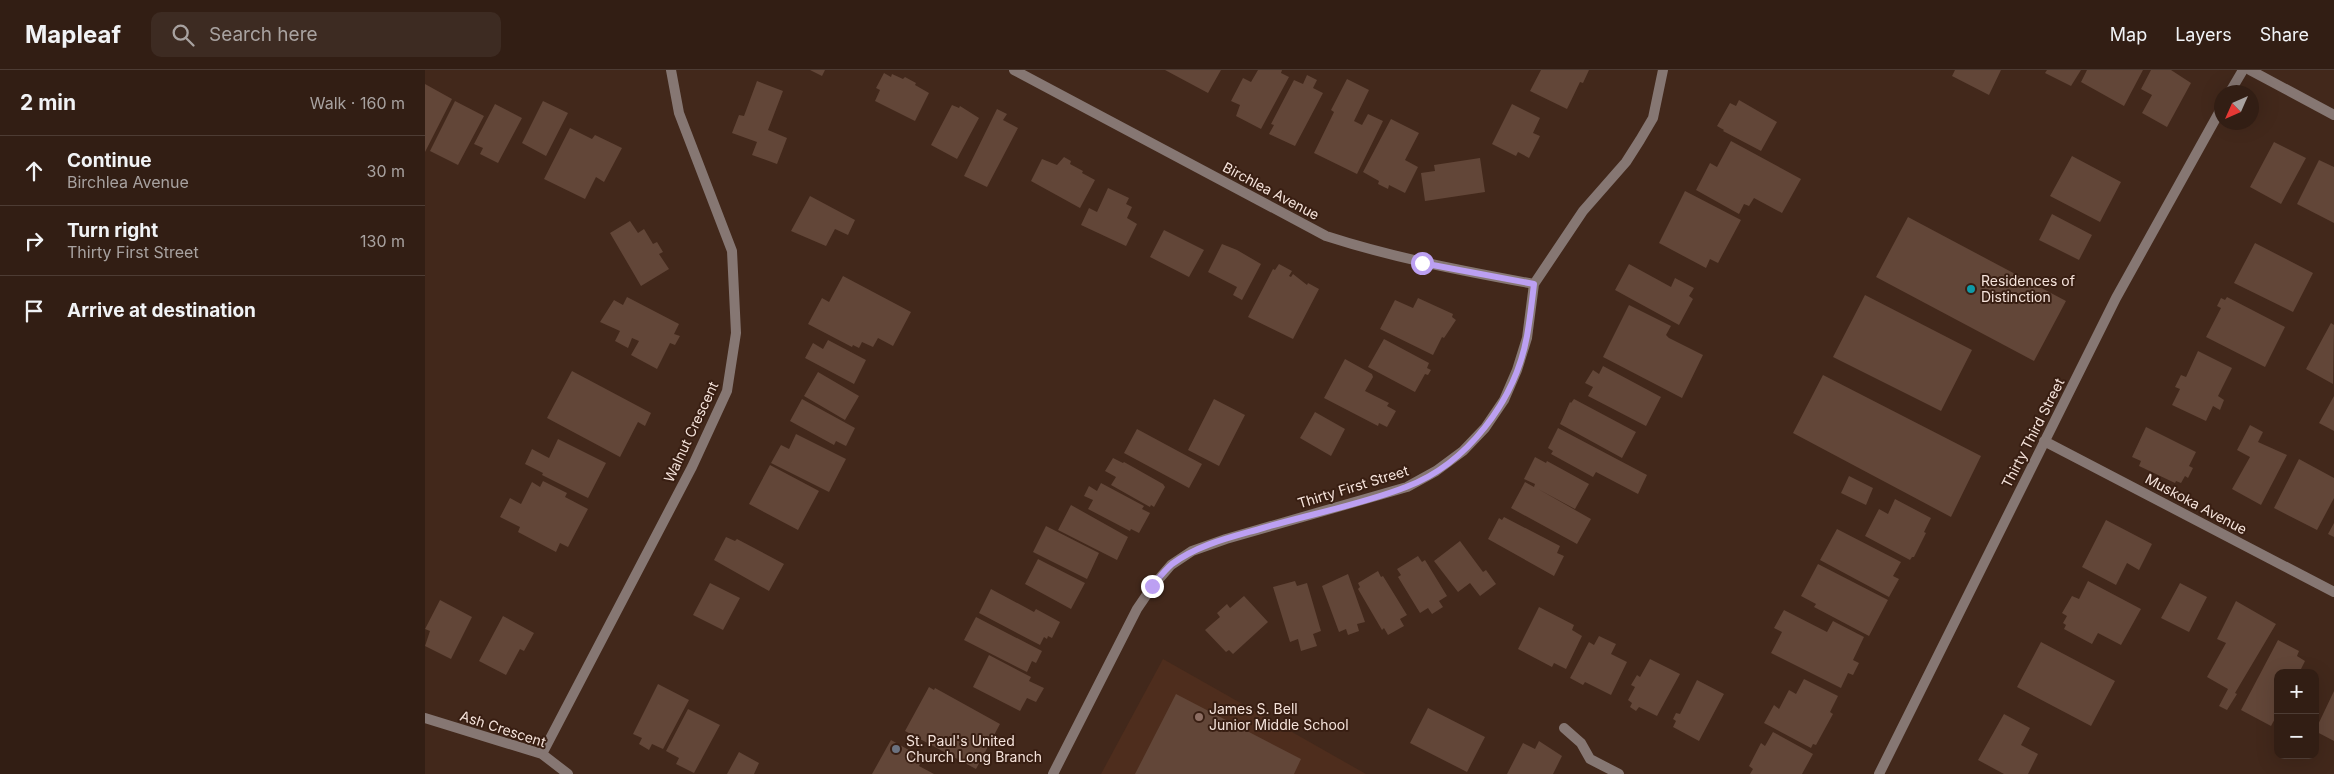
<!DOCTYPE html>
<html lang="en">
<head>
<meta charset="utf-8">
<style>
  body { margin:0; font-family:Inter,sans-serif; background:#3d2b22; color:#f1f3f6 }
  .controls { position:absolute; right:15px; bottom:15px; display:grid; overflow:hidden; border-radius:10px; box-shadow:0 5px 20px #0002 }
  .controls button { width:45px; height:45px; display:grid; place-items:center; padding:0; border:0; border-bottom:1px solid #4d3c34; background:#321e14; color:#f1f3f6; font:25px sans-serif }
  .compass { position:absolute; left:1789px; top:15px; width:45px; height:45px; border-radius:50%; background:#321e14; box-shadow:0 5px 20px #0002; rotate:225deg }
  .stop { position:absolute; width:15px; height:15px; margin:-11px; border:4px solid #bca0f2; border-radius:50%; background:#fff }
  .stop.end { background:#bca0f2; border-color:#fff; box-shadow:0 1px 5px #0008 }
  .list { margin:0; padding:0; list-style:none }
  h2 { display:flex; justify-content:space-between; align-items:center; height:65px; margin:0; padding:0 20px; font-size:21px }
  h2 small { font-size:16px; font-weight:400; color:#a8a2a0 }
  .list li { display:grid; grid-template-columns:32px 1fr auto; gap:15px; align-items:center; box-sizing:border-box; height:70px; padding:0 20px; border-top:1px solid #4d3c34 }
  .list b { display:block; font-size:19px; white-space:nowrap }
  .list p { margin:0; font-size:16px; white-space:nowrap; color:#a8a2a0 }
  .list em { font-size:16px; font-style:normal; color:#a8a2a0 }
  .icon { flex:none; width:28px; height:28px; fill:none; stroke:currentColor; stroke-width:2; stroke-linecap:round; stroke-linejoin:round }
  .map { position:relative; flex:none; width:1909px; height:704px; overflow:hidden }
  header { display:flex; align-items:center; gap:30px; box-sizing:border-box; height:70px; padding:0 25px; background:#321e14; border-bottom:1px solid #4d3c34 }
  header strong { font-size:24px }
  nav { display:flex; gap:28px; margin-inline-start:auto; font-size:18px }
  .search { width:350px; height:45px; background:#3d2b22; display:flex; align-items:center; gap:12px; box-sizing:border-box; padding:0 18px; border-radius:10px; color:#a8a2a0; font-size:19px }
  main { display:flex }
  aside { flex:1; background:#321e14 }
  .map>svg:first-child { display:block }
  .built { fill:#4e2d1d }
  .building { fill:#624638 }
  .lines { fill:none; stroke-linecap:round; stroke-linejoin:round }
  .minor { stroke:#867773; stroke-width:10 }
  .route { stroke:#bca0f2; stroke-width:6 }
  .culture-dot { fill:#0f9aa8; stroke:#381e12; stroke-width:2 }
  .education-dot { fill:#8d6e63; stroke:#381e12; stroke-width:2 }
  .worship-dot { fill:#6b7280; stroke:#381e12; stroke-width:2 }
  .labels { text-anchor:middle; stroke-width:4; stroke-linejoin:round; paint-order:stroke }
  .street-label { font-size:14px; fill:#f5e3db; stroke:#381e12 }
  .poi-label { font-size:14px; fill:#f5e3db; stroke:#381e12; text-anchor:start }
</style>
</head>
<body>
<header>
<strong>Mapleaf</strong>
<div class="search"><svg class="icon" aria-label="search" viewBox="0 0 24 24"><circle cx="10" cy="10" r="6"/><path d="M15 15l6 6"/></svg>Search here</div>
<nav><a>Map</a><a>Layers</a><a>Share</a></nav>
</header>
<main>
<aside>
<h2>2 min<small>Walk · 160 m</small></h2>
<ul class="list">
<li><svg class="icon" aria-label="ahead" viewBox="0 0 24 24"><path d="M12 20V5M6 11l6-6 6 6"/></svg><div><b>Continue</b><p>Birchlea Avenue</p></div><em>30 m</em></li>
<li><svg class="icon" aria-label="right" viewBox="0 0 24 24"><path d="M7 20v-9h11M14 6l5 5-5 5"/></svg><div><b>Turn right</b><p>Thirty First Street</p></div><em>130 m</em></li>
<li><svg class="icon" aria-label="arrive" viewBox="0 0 24 24"><path d="M6 21V4h12l-3 4 3 4H6"/></svg><div><b>Arrive at destination</b></div></li>
</ul>
</aside>
<div class="map">
<svg width="1909" height="704" viewBox="0 0 1909 704">
  <rect width="100%" height="100%" fill="#42281b"/>
  <!-- built -->
  <path class="built" d="M 738,589 L 941,704 L 676,704 Z"/>
  <!-- building -->
  <path class="building" d="M 385,0 L 400,0 L 397,6 Z
    M 740,0 L 796,0 L 783,23 Z
    M 833,0 L 857,0 L 856,3 L 864,7 L 836,59 L 811,46 L 815,35 L 806,31 L 818,8 L 826,12 Z
    M 1116,0 L 1164,0 L 1158,13 L 1155,12 L 1142,39 L 1105,21 Z
    M 1530,0 L 1576,0 L 1564,25 L 1527,6 Z
    M 1622,0 L 1656,0 L 1646,16 L 1620,3 Z
    M 1662,0 L 1718,0 L 1699,36 L 1656,12 Z
    M 1726,0 L 1746,0 L 1766,13 L 1742,57 L 1717,43 L 1727,25 L 1716,19 Z
    M 459,3 L 466,7 L 467,4 L 478,9 L 480,7 L 491,13 L 490,15 L 504,23 L 490,51 L 450,31 L 455,20 L 451,18 Z
    M 882,5 L 892,10 L 888,18 L 898,23 L 870,76 L 844,64 L 849,55 L 846,54 L 869,10 L 878,14 Z
    M 922,9 L 944,20 L 929,51 L 937,55 L 943,44 L 958,51 L 932,104 L 889,83 L 909,42 L 906,40 Z
    M 332,11 L 358,21 L 343,60 L 362,68 L 352,94 L 327,85 L 332,72 L 307,63 L 314,45 L 319,46 Z
    M 0,14 L 27,29 L 0,82 Z
    M 1314,30 L 1352,52 L 1336,81 L 1298,61 L 1299,60 L 1292,56 L 1305,33 L 1311,36 Z
    M 30,31 L 59,46 L 33,95 L 5,81 Z
    M 118,31 L 143,43 L 121,86 L 97,73 Z
    M 70,34 L 97,48 L 73,93 L 55,84 L 58,78 L 49,74 Z
    M 1087,34 L 1115,48 L 1108,63 L 1115,66 L 1104,88 L 1093,82 L 1091,86 L 1067,74 Z
    M 527,35 L 534,38 L 535,36 L 554,48 L 532,89 L 506,75 Z
    M 572,39 L 582,44 L 578,50 L 593,58 L 562,117 L 539,106 Z
    M 966,49 L 994,63 L 980,90 L 993,97 L 980,123 L 964,115 L 963,119 L 953,114 L 954,111 L 938,102 Z
    M 145,58 L 167,69 L 170,65 L 197,78 L 179,112 L 171,107 L 160,129 L 119,109 Z
    M 1306,71 L 1376,109 L 1357,143 L 1329,128 L 1324,136 L 1319,134 L 1314,144 L 1271,120 L 1285,93 L 1292,97 Z
    M 1849,72 L 1881,88 L 1856,134 L 1825,117 Z
    M 1647,86 L 1696,112 L 1675,152 L 1625,126 Z
    M 639,87 L 646,91 L 645,94 L 658,101 L 657,103 L 670,110 L 655,138 L 606,111 L 617,89 L 632,95 Z
    M 1055,88 L 1060,122 L 1000,131 L 996,103 L 1010,101 L 1009,95 Z
    M 1894,90 L 1909,97 L 1909,153 L 1872,134 Z
    M 683,118 L 704,128 L 701,134 L 707,137 L 702,148 L 712,154 L 701,176 L 656,155 L 664,138 L 672,142 Z
    M 1260,121 L 1316,150 L 1293,193 L 1285,189 L 1281,198 L 1234,173 Z
    M 385,126 L 430,150 L 423,165 L 410,159 L 401,176 L 366,161 Z
    M 1627,144 L 1667,165 L 1654,190 L 1614,170 Z
    M 1483,147 L 1641,231 L 1609,291 L 1451,207 Z
    M 205,151 L 213,163 L 219,159 L 228,174 L 232,172 L 238,182 L 234,184 L 244,199 L 216,216 L 185,163 Z
    M 739,160 L 779,180 L 764,207 L 725,187 Z
    M 1830,173 L 1888,203 L 1868,242 L 1809,213 Z
    M 797,174 L 812,180 L 836,194 L 817,230 L 808,225 L 812,217 L 783,202 Z
    M 854,194 L 867,201 L 864,206 L 866,207 L 868,204 L 882,215 L 883,213 L 894,219 L 868,269 L 823,247 L 848,199 L 850,200 Z
    M 1204,194 L 1246,217 L 1250,208 L 1269,218 L 1264,226 L 1268,229 L 1254,255 L 1190,220 Z
    M 418,206 L 486,242 L 468,276 L 453,268 L 448,277 L 437,272 L 434,278 L 428,275 L 427,277 L 383,254 L 397,228 L 404,232 Z
    M 1440,225 L 1547,280 L 1516,341 L 1408,287 Z
    M 202,227 L 254,254 L 249,264 L 255,266 L 250,275 L 245,273 L 232,299 L 206,285 L 214,271 L 207,268 L 203,278 L 190,271 L 195,261 L 175,252 L 189,230 L 198,235 Z
    M 1802,227 L 1860,257 L 1840,297 L 1781,267 L 1796,238 L 1792,236 L 1796,228 L 1800,230 Z
    M 993,228 L 1028,244 L 1027,247 L 1031,250 L 1019,268 L 1017,267 L 1008,285 L 955,259 L 970,230 L 988,238 Z
    M 1204,235 L 1246,256 L 1241,265 L 1244,268 L 1278,285 L 1257,328 L 1178,287 Z
    M 1906,253 L 1909,255 L 1908,314 L 1881,299 Z
    M 959,269 L 1004,293 L 1002,298 L 1006,300 L 1003,305 L 1000,304 L 990,322 L 943,297 Z
    M 403,270 L 441,290 L 429,314 L 380,288 L 388,273 L 398,279 Z
    M 1773,281 L 1807,298 L 1793,326 L 1799,330 L 1795,340 L 1788,336 L 1781,351 L 1747,335 L 1755,319 L 1750,317 L 1756,305 L 1761,307 Z
    M 920,289 L 947,304 L 948,307 L 940,321 L 964,333 L 962,336 L 971,341 L 962,357 L 954,353 L 953,356 L 899,328 Z
    M 1178,296 L 1236,327 L 1221,356 L 1163,326 L 1168,317 L 1160,313 L 1168,300 L 1174,304 Z
    M 147,301 L 226,343 L 220,356 L 213,352 L 195,387 L 122,348 Z
    M 393,302 L 434,326 L 420,350 L 379,326 Z
    M 1398,305 L 1556,386 L 1526,447 L 1368,363 Z
    M 1909,326 L 1909,361 L 1894,353 Z
    M 377,329 L 430,358 L 421,376 L 411,371 L 409,375 L 365,351 Z
    M 789,329 L 820,345 L 794,396 L 763,380 Z
    M 1149,329 L 1211,362 L 1197,388 L 1135,354 L 1145,332 L 1146,333 Z
    M 890,342 L 920,359 L 906,386 L 875,368 Z
    M 1825,355 L 1838,362 L 1833,372 L 1862,385 L 1836,435 L 1807,419 L 1825,387 L 1812,380 Z
    M 1721,357 L 1771,382 L 1764,396 L 1768,398 L 1763,408 L 1760,406 L 1756,413 L 1751,411 L 1750,413 L 1714,396 L 1716,391 L 1707,387 Z
    M 1133,358 L 1222,405 L 1213,424 L 1171,402 L 1168,407 L 1126,384 L 1128,381 L 1123,378 Z
    M 712,359 L 777,394 L 764,418 L 699,383 Z
    M 371,364 L 421,389 L 404,422 L 346,393 L 356,375 L 364,379 Z
    M 133,369 L 181,393 L 163,428 L 117,405 L 118,403 L 100,394 L 107,379 L 124,388 Z
    M 1110,387 L 1121,393 L 1122,391 L 1164,414 L 1150,439 L 1113,419 L 1166,449 L 1152,474 L 1086,438 L 1100,412 L 1109,417 L 1110,414 L 1099,409 Z
    M 688,388 L 698,393 L 699,392 L 738,414 L 740,417 L 729,437 L 726,435 L 725,437 L 686,415 L 691,407 L 680,401 Z
    M 1874,389 L 1909,408 L 1909,428 L 1892,460 L 1849,438 Z
    M 345,395 L 394,421 L 373,460 L 324,434 Z
    M 1424,406 L 1448,418 L 1441,435 L 1416,423 Z
    M 118,411 L 142,423 L 140,427 L 163,439 L 143,477 L 135,473 L 131,482 L 93,462 L 95,457 L 75,447 L 85,428 L 96,434 L 107,412 L 115,417 Z
    M 676,413 L 719,436 L 717,439 L 725,443 L 714,463 L 706,459 L 705,461 L 663,439 L 668,430 L 659,426 L 664,416 L 672,421 Z
    M 1470,429 L 1506,448 L 1499,462 L 1501,463 L 1489,487 L 1487,487 L 1485,490 L 1440,466 L 1454,439 L 1463,444 Z
    M 646,435 L 703,467 L 692,490 L 633,460 Z
    M 1079,447 L 1135,476 L 1132,483 L 1139,486 L 1129,506 L 1063,469 L 1074,448 L 1077,450 Z
    M 1681,450 L 1727,474 L 1714,500 L 1702,493 L 1691,515 L 1657,497 Z
    M 1909,453 L 1909,467 L 1903,464 Z
    M 621,456 L 674,483 L 662,509 L 608,482 Z
    M 1412,459 L 1476,492 L 1468,506 L 1474,509 L 1464,527 L 1395,490 Z
    M 301,467 L 310,471 L 312,469 L 359,494 L 344,521 L 289,490 Z
    M 1035,471 L 1058,502 L 1061,500 L 1071,514 L 1055,526 L 1045,513 L 1033,522 L 1009,491 Z
    M 993,486 L 997,492 L 1000,490 L 1022,526 L 1014,531 L 1018,537 L 1007,544 L 1003,538 L 995,543 L 973,507 L 976,505 L 972,499 Z
    M 613,489 L 660,513 L 646,539 L 600,514 Z
    M 1393,494 L 1463,530 L 1444,566 L 1389,537 L 1391,534 L 1376,526 Z
    M 953,501 L 956,507 L 958,506 L 982,545 L 975,549 L 979,556 L 963,565 L 959,558 L 957,560 L 933,519 L 935,517 L 933,513 Z
    M 923,504 L 940,552 L 932,554 L 934,561 L 923,565 L 921,559 L 914,562 L 897,516 Z
    M 870,511 L 872,516 L 882,513 L 896,561 L 888,564 L 892,576 L 876,581 L 873,569 L 865,572 L 848,517 Z
    M 1663,511 L 1716,539 L 1696,575 L 1673,563 L 1667,574 L 1639,559 L 1641,555 L 1638,553 L 1642,546 L 1637,543 L 1647,526 L 1654,529 Z
    M 285,513 L 315,528 L 298,560 L 268,545 Z
    M 1755,513 L 1782,527 L 1764,562 L 1736,548 Z
    M 566,519 L 609,542 L 611,539 L 635,552 L 627,568 L 623,566 L 622,569 L 619,567 L 615,575 L 554,543 Z
    M 819,526 L 843,552 L 808,584 L 804,580 L 801,582 L 780,560 L 795,547 L 792,543 L 802,534 L 805,538 Z
    M 15,530 L 47,547 L 26,589 L 0,576 L 5,561 L 0,559 Z
    M 1811,531 L 1851,554 L 1810,623 L 1812,624 L 1802,640 L 1794,636 L 1803,619 L 1782,607 L 1801,573 L 1792,569 Z
    M 1114,537 L 1149,555 L 1147,560 L 1157,566 L 1141,599 L 1129,593 L 1127,597 L 1093,579 Z
    M 1359,540 L 1402,562 L 1408,551 L 1439,567 L 1428,590 L 1434,593 L 1428,605 L 1423,603 L 1416,618 L 1346,583 L 1357,562 L 1349,558 Z
    M 78,546 L 109,563 L 99,581 L 95,579 L 81,605 L 54,591 Z
    M 551,547 L 617,581 L 611,593 L 607,591 L 602,602 L 539,570 Z
    M 1174,566 L 1191,574 L 1186,584 L 1202,592 L 1186,625 L 1160,612 L 1158,615 L 1145,608 L 1164,572 L 1169,575 Z
    M 1853,570 L 1874,581 L 1872,586 L 1880,591 L 1874,603 L 1853,603 L 1853,643 L 1846,656 L 1816,640 Z
    M 1616,572 L 1690,611 L 1666,656 L 1592,617 Z
    M 564,585 L 606,607 L 604,611 L 619,618 L 611,632 L 602,628 L 595,641 L 548,617 Z
    M 1225,589 L 1255,604 L 1232,646 L 1214,637 L 1211,641 L 1205,637 L 1207,633 L 1203,630 L 1210,617 L 1206,615 L 1212,605 L 1215,607 Z
    M 1379,609 L 1413,626 L 1405,642 L 1408,644 L 1391,675 L 1388,674 L 1386,678 L 1339,653 L 1349,635 L 1354,639 L 1364,620 L 1371,624 Z
    M 1272,610 L 1299,624 L 1274,671 L 1248,657 L 1251,651 L 1248,649 L 1251,643 L 1255,644 Z
    M 233,614 L 264,630 L 238,679 L 227,674 L 224,680 L 214,674 L 217,668 L 208,664 Z
    M 504,617 L 509,620 L 510,618 L 575,654 L 551,699 L 480,661 Z
    M 1909,621 L 1909,671 L 1890,661 Z
    M 751,624 L 876,689 L 869,704 L 710,704 Z
    M 1003,638 L 1060,667 L 1042,702 L 985,673 Z
    M 263,639 L 295,655 L 269,703 L 251,694 L 254,688 L 241,681 Z
    M 1579,644 L 1605,658 L 1596,675 L 1613,684 L 1603,704 L 1579,704 L 1553,690 Z
    M 1348,662 L 1388,684 L 1377,704 L 1325,704 L 1328,699 L 1324,696 L 1336,673 L 1340,676 Z
    M 466,670 L 498,688 L 494,696 L 509,704 L 447,704 Z
    M 1114,671 L 1137,686 L 1128,704 L 1082,704 L 1098,673 L 1110,679 Z
    M 314,682 L 334,693 L 329,704 L 302,704 Z"/>
  <g class="lines">
    <!-- minor -->
    <path class="minor" d="M 589,0 L 901,166 C 969,188 1038,201 1109,214
      M 1825,0 L 1909,45
      M 1805,22 L 1818,0
      M 1619,371 L 1909,522
      M 0,648 L 117,684 L 143,704
      M 1139,658 L 1156,673 L 1165,689 L 1194,704
      M 117,684 L 267,397 L 302,321 L 311,263 L 307,181 L 254,43 L 246,0
      M 628,704 L 712,539 L 727,517 L 746,495 L 767,481 L 801,469 L 982,417 L 1011,401 L 1038,381 L 1060,358 L 1079,330 L 1092,300 L 1102,268 L 1109,214 L 1158,141 L 1201,92 L 1215,70 L 1228,48 L 1238,0
      M 1454,704 L 1691,228 L 1796,39"/>
  </g>
  <g class="lines">
    <!-- route -->
    <path class="route" d="M 727,516 C 733,509 740,500 747,494 C 774,474 807,467 838,458 C 885,444 935,435 981,417 C 1042,394 1090,331 1102,266 C 1105,249 1107,231 1109,214 L 997,193"/>
  </g>
  <!-- markers -->
  <circle class="culture-dot" cx="1546" cy="219" r="5"/>
  <circle class="education-dot" cx="774" cy="647" r="5"/>
  <circle class="worship-dot" cx="471" cy="679" r="5"/>
  <g class="labels">
    <!-- street labels -->
    <g class="street-label">
      <text transform="translate(846 121) rotate(28)" y="5">Birchlea Avenue</text>
      <text transform="translate(266 362) rotate(-65)" y="5">Walnut Crescent</text>
      <text transform="translate(1608 363) rotate(-63)" y="5">Thirty Third Street</text>
      <text transform="translate(928 417) rotate(-17)" y="5">Thirty First Street</text>
      <text transform="translate(1771 434) rotate(28)" y="5">Muskoka Avenue</text>
      <text transform="translate(78 659) rotate(18)" y="5">Ash Crescent</text>
    </g>
    <!-- poi labels -->
    <g class="poi-label">
      <text x="1556" y="216">Residences of<tspan x="1556" dy="16">Distinction</tspan></text>
      <text x="784" y="644">James S. Bell<tspan x="784" dy="16">Junior Middle School</tspan></text>
      <text x="481" y="676">St. Paul's United<tspan x="481" dy="16">Church Long Branch</tspan></text>
    </g>
  </g>
</svg>
<div class="controls">
<button>+</button>
<button>−</button>
</div>
<svg class="compass" viewBox="-18 -18 36 36"><path d="M0-13l5 13h-10z" fill="#e53935"/><path d="M0 13l5-13h-10z" fill="#a8a2a0"/></svg>
<div class="stop" style="left:997px;top:193px"></div>
<div class="stop end" style="left:727px;top:516px"></div>
</div>
</main>
</body>
</html>
